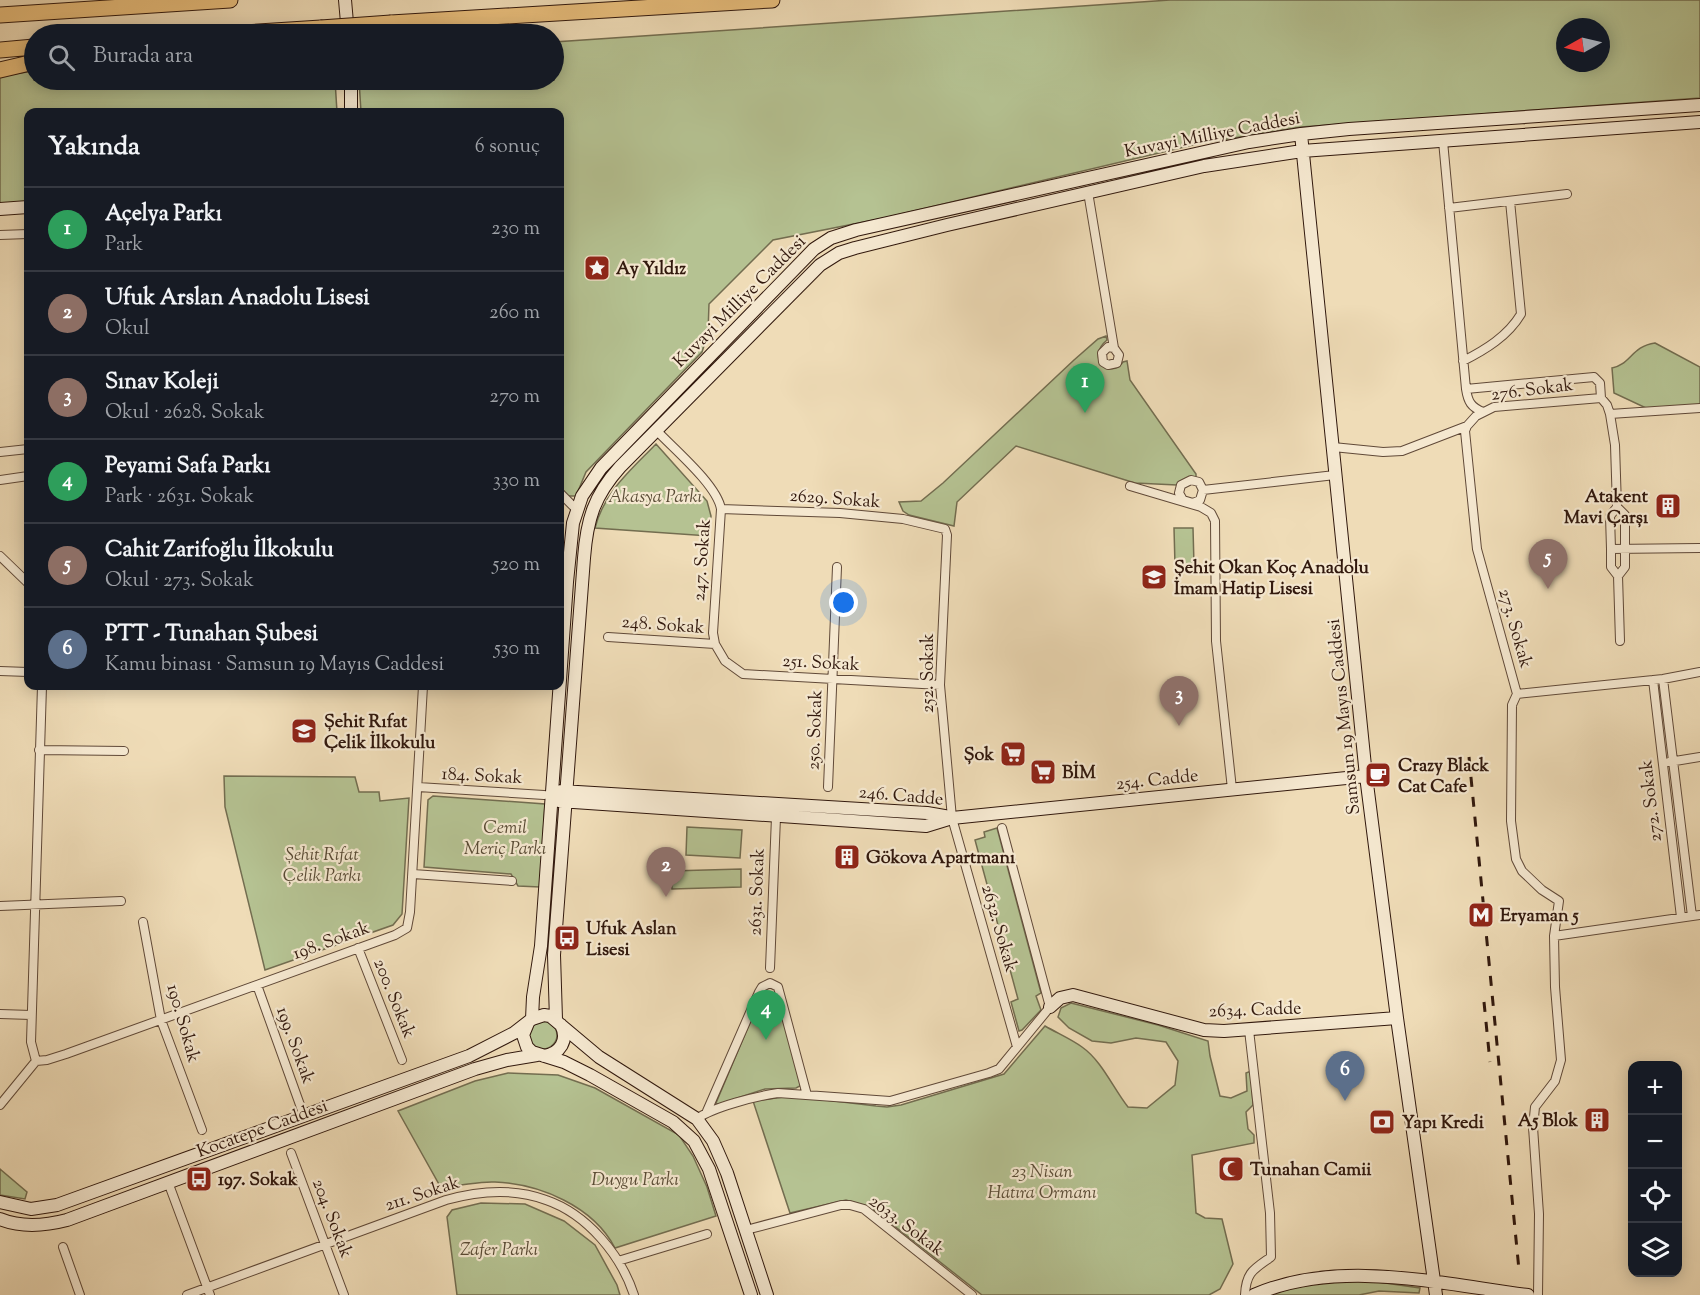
<!DOCTYPE html>
<html lang="tr">
<head>
<meta charset="utf-8">
<style>
  body { margin:0; font-family:"Sorts Mill Goudy",serif; background:#242831; color:#f1f3f6 }
  .controls { position:absolute; right:18px; bottom:18px; display:grid; overflow:hidden; border-radius:12px; box-shadow:0 3px 15px #0003 }
  .controls button { width:54px; height:54px; display:grid; place-items:center; padding:0; border:0; border-bottom:2px solid #363941; background:#171b24; color:#f1f3f6; font:30px sans-serif }
  .compass { position:absolute; left:1556px; top:18px; width:54px; height:54px; border-radius:50%; background:#171b24; box-shadow:0 3px 15px #0003; rotate:262deg }
  .you { position:absolute; left:844px; top:603px; width:21px; height:21px; margin:-15px; border:4px solid #fff; border-radius:50%; background:#1a73e8; box-shadow:0 0 0 9px #1a73e833 }
  .badge { display:grid; place-items:center; width:39px; height:39px; border-radius:50%; background:#c59692; color:#fff; font-size:20px; font-weight:700 }
  .pin { position:absolute; translate:-50% -50px; filter:drop-shadow(0 2px 3px #0008) }
  .pin::after { content:''; position:absolute; top:32px; width:21px; height:18px; background:inherit; clip-path:polygon(0 0,100% 0,50% 100%) }
  .list { margin:0; padding:0; list-style:none }
  h2 { display:flex; justify-content:space-between; align-items:center; height:78px; margin:0; padding:0 24px; font-size:26px }
  h2 small { font-size:20px; font-weight:400; color:#9ea1a6 }
  .list li { display:grid; grid-template-columns:39px 1fr auto; gap:18px; align-items:center; box-sizing:border-box; height:84px; padding:0 24px; border-top:2px solid #363941 }
  .list b { display:block; font-size:22px; white-space:nowrap }
  .list p { margin:0; font-size:20px; white-space:nowrap; color:#9ea1a6 }
  .list em { font-size:20px; font-style:normal; color:#9ea1a6 }
  .icon { flex:none; width:33px; height:33px; fill:none; stroke:currentColor; stroke-width:2; stroke-linecap:round; stroke-linejoin:round }
  .map { position:relative; flex:none; width:1700px; height:1295px; overflow:hidden }
  .search { position:absolute; background:#171b24; box-shadow:0 3px 15px #0003; left:24px; top:24px; width:540px; height:66px; display:flex; align-items:center; gap:15px; box-sizing:border-box; padding:0 21px; border-radius:33px; color:#9ea1a6; font-size:22px }
  .panel { position:absolute; background:#171b24; box-shadow:0 3px 15px #0003; left:24px; top:108px; width:540px; height:582px; border-radius:12px }
  .map>svg:first-child { display:block }
  .green { fill:#b5c292; stroke:#736d50; stroke-width:1.5; fill-rule:evenodd }
  .lines { fill:none; stroke-linecap:round; stroke-linejoin:round }
  .street-casing { stroke:#604938; stroke-width:10 }
  .secondary-casing { stroke:#31180d; stroke-width:14 }
  .highway-casing { stroke:#31180d; stroke-width:17 }
  .street { stroke:#f5e8d0; stroke-width:8 }
  .secondary { stroke:#f5e8d0; stroke-width:12 }
  .highway { stroke:#e8be7c; stroke-width:15 }
  .rail { stroke:#31180d; stroke-width:3; stroke-dasharray:10 10; stroke-linecap:butt }
  .highway-bridge-casing { stroke:#31180d; stroke-width:17; stroke-linecap:butt }
  .highway-bridge { stroke:#e8be7c; stroke-width:15 }
  .labels { text-anchor:middle; stroke-width:4.5; stroke-linejoin:round; paint-order:stroke }
  .street-label { font-size:18px; fill:#31180d; stroke:#f5e8d0 }
  .poi-label { font-size:18px; font-weight:bold; fill:#31180d; stroke:#f5e8d0; text-anchor:start }
  .park-label { font-size:18px; font-style:italic; fill:#594b35; stroke:#f5e8d0 }
</style>
</head>
<body>
<div class="map">
<svg width="1700" height="1295" viewBox="0 0 1700 1295">
  <rect width="100%" height="100%" fill="#efdcb7"/>
  <filter id="stains"><feTurbulence type="fractalNoise" baseFrequency=".00333" numOctaves="4"/><feColorMatrix values="0 0 0 0 .2 0 0 0 0 .09 0 0 0 0 .02 0 0 0 .5 -.17"/></filter>
  <radialGradient id="worn" r=".72"><stop offset=".6" stop-color="#630" stop-opacity="0"/><stop offset="1" stop-color="#630" stop-opacity=".3"/></radialGradient>
  <!-- green -->
  <path class="green" d="M 1170,0 L 1700,0 L 1700,98 L 1301,127 L 1197,144 L 884,218 L 773,240 L 709,304 L 708,333 L 702,352 L 586,472 L 576,496 L 568,496 L 560,487 L 560,112 L 361,112 L 359,80 L 554,80 L 554,42 ZM 1565,27 L 1601,27 L 1601,63 L 1565,63 Z
    M 34,71 L 34,80 L 335,80 L 337,112 L 28,112 L 28,202 L 0,204 L 0,76 Z
    M 1106,336 L 1107,340 C 1085,358 1110,380 1123,362 L 1127,361 L 1130,380 L 1196,474 L 1196,477 L 1177,485 L 1135,483 L 1016,446 L 957,502 L 954,526 L 909,515 L 903,511 L 899,502 L 921,501 L 943,483 L 1074,360 L 1098,339 Z
    M 1655,343 L 1700,367 L 1700,405 L 1646,408 L 1614,393 L 1612,368 C 1630,365 1632,346 1655,343 Z
    M 656,444 L 707,501 L 711,516 L 709,536 L 595,528 C 604,492 631,470 656,444 Z
    M 1174,528 L 1193,528 L 1194,565 L 1175,565 Z
    M 224,776 L 355,777 L 359,792 L 379,792 L 380,801 L 409,798 L 402,914 L 393,925 L 265,970 L 225,807 Z
    M 433,796 L 545,804 L 540,887 L 518,886 L 511,874 L 424,867 L 428,800 Z
    M 687,827 L 742,830 L 740,858 L 686,855 Z
    M 997,828 L 1041,993 L 1036,996 L 1041,1010 L 1022,1030 L 1019,1031 L 1011,1002 L 1018,999 L 975,840 L 985,837 L 984,832 Z
    M 741,869 L 741,887 L 672,889 L 671,871 Z
    M 770,994 L 777,998 L 802,1082 L 800,1086 L 796,1088 L 765,1089 L 719,1104 L 716,1103 L 761,996 Z
    M 1071,1003 L 1158,1025 L 1208,1041 L 1210,1056 L 1220,1096 L 1231,1098 L 1247,1091 L 1246,1073 L 1251,1071 L 1253,1105 L 1246,1112 L 1248,1129 L 1254,1135 L 1254,1143 L 1192,1155 L 1196,1213 L 1205,1218 L 1222,1219 L 1233,1264 L 1220,1289 L 1209,1295 L 982,1295 L 870,1207 L 846,1200 L 790,1213 L 753,1101 L 792,1096 L 876,1106 L 887,1107 L 901,1105 L 1004,1074 L 1045,1026 C 1057,1033 1071,1039 1082,1047 C 1102,1061 1113,1088 1128,1107 L 1147,1108 L 1175,1085 L 1178,1061 L 1166,1042 L 1136,1038 L 1111,1043 L 1092,1041 L 1069,1028 L 1058,1017 L 1061,1008 Z
    M529 1035a14 14 0 1 1 28 0a14 14 0 1 1-28 0Z
    M 508,1073 L 558,1075 L 595,1088 L 679,1135 L 693,1156 L 707,1187 L 716,1216 L 615,1248 C 593,1206 540,1184 495,1182 C 477,1181 459,1187 440,1186 L 398,1111 L 475,1081 Z
    M 0,1169 L 27,1192 L 25,1199 L 0,1195 Z
    M 481,1203 L 525,1204 L 564,1221 L 595,1245 L 617,1285 L 620,1295 L 457,1295 L 447,1217 L 452,1210 Z
    M 1337,1280 L 1378,1282 L 1420,1288 L 1419,1293 L 1379,1291 L 1359,1295 L 1267,1295 L 1275,1291 Z"/>
  <g class="lines">
    <!-- street casing -->
    <g class="street-casing">
      <path id="street" d="M 1443,141 L 1466,389 C 1468,402 1471,407 1483,412
        M 1088,192 L 1114,348 L 1119,355 L 1117,363 L 1108,365 L 1103,362 L 1102,353 L 1108,347 L 1114,348
        M 1449,208 L 1567,194
        M 0,235 L 28,234
        M 1463,361 C 1485,350 1508,336 1521,314 L 1510,201
        M 1466,389 L 1594,377 L 1600,383 L 1601,398
        M 1610,414 L 1700,408
        M 1467,426 L 1465,431 L 1477,549 L 1517,694 L 1663,679 L 1700,672
        M 656,430 C 674,449 717,485 721,509 L 713,633 L 715,644 L 725,661 L 743,674 L 940,685
        M 1333,447 L 1383,452 L 1402,451 L 1467,426 L 1476,416 L 1494,407 L 1601,398 L 1607,405 L 1610,414 L 1615,445 L 1617,507 L 1610,516 L 1611,549 L 1611,567 L 1618,576 L 1625,567 L 1625,515 L 1617,507
        M 0,452 L 28,449
        M 0,480 L 28,476
        M 1130,486 L 1201,507 L 1211,513 L 1215,521 L 1216,641 L 1232,789
        M 1203,490 L 1200,500 L 1193,503 L 1183,500 L 1179,493 L 1181,485 L 1191,480 L 1199,482 L 1203,490 L 1335,475
        M 560,493 L 577,510
        M 721,509 L 840,513 L 903,519 L 945,529 L 947,535 L 940,685 L 952,818 L 1017,1047
        M 1611,549 L 1700,548
        M 0,556 L 28,583
        M 1618,576 L 1620,641
        M 608,637 L 715,644
        M 0,671 L 28,672
        M 1663,679 L 1692,916
        M 1653,680 L 1681,917
        M 1517,694 L 1512,705 L 1511,821 L 1516,859 L 1522,871 L 1542,890 L 1559,901 L 1554,936 L 1555,987 L 1561,1060 L 1555,1081 L 1535,1107 L 1533,1127 L 1539,1214 L 1538,1295
        M 39,750 L 124,751
        M 1669,762 L 1700,757
        M 418,787 L 544,795
        M 828,787 L 837,567
        M 413,874 L 512,881
        M 0,906 L 121,901
        M 143,922 L 161,1020 L 202,1130
        M 1554,936 L 1700,915
        M 358,948 L 402,1060
        M 770,968 L 776,817
        M 257,985 L 304,1116
        M 0,1014 L 31,1015
        M 36,1061 L 47,1060 L 66,1054 L 395,935 L 407,928 L 410,912 L 423,686
        M 0,1105 L 36,1061 L 31,1042 L 42,686
        M 707,1111 L 759,992 L 762,987 L 770,983 L 778,987 L 807,1095
        M 697,1119 C 712,1107 758,1096 778,1093 L 890,1101 L 989,1073 L 999,1069 L 1050,1007 L 1002,828
        M 291,1153 L 344,1295
        M 168,1182 L 210,1295
        M 746,1230 L 841,1205 L 850,1205 L 864,1209 L 972,1295
        M 63,1247 L 80,1295
        M 618,1261 L 707,1234
        M 187,1295 L 446,1200 C 478,1191 514,1188 546,1200 C 587,1214 621,1255 634,1295
        M 1245,1295 C 1246,1272 1254,1269 1271,1257 L 1270,1213 L 1249,1030"/>
    </g>
    <!-- secondary casing -->
    <g class="secondary-casing">
      <path id="secondary" d="M 345,0 L 348,34
        M 351,112 L 351,80
        M 1301,134 L 1366,776 L 1397,1018 L 1436,1295
        M 0,209 L 28,207
        M 561,791 L 927,813 L 950,817
        M 559,801 L 926,826 L 952,818 L 1366,776
        M 1050,1007 L 1060,998 L 1073,995 L 1204,1030 L 1224,1031 L 1397,1018
        M 532,1019 L 533,997 L 541,946 L 567,582 L 573,523 L 582,496 L 601,468 L 814,249 L 831,238 L 856,230 L 1249,142 L 1301,134 L 1349,129 L 1700,105
        M 556,1019 L 554,955 L 584,558 C 587,519 594,496 620,467 L 820,265 L 839,253 L 855,248 L 947,225 L 1204,166 L 1302,151 L 1700,122
        M 528,1023 L 523,1035 L 527,1047 L 532,1052 L 564,1062 L 590,1075 L 673,1122 L 694,1141 L 709,1169 L 751,1295
        M 544,1056 C 560,1054 569,1040 561,1025
        M 0,1202 L 31,1209 L 57,1205 L 469,1056 L 514,1033 L 532,1019 L 544,1015 L 550,1016 L 599,1057 L 697,1119 L 713,1141 L 727,1173 L 767,1295
        M 0,1219 C 22,1228 44,1226 67,1220 L 475,1069 L 507,1060 L 537,1055
        M 1254,1295 C 1338,1258 1441,1284 1528,1295"/>
    </g>
    <!-- highway casing -->
    <g class="highway-casing">
      <path id="highway" d="M 0,15 L 230,0
        M 391,23 L 772,0
        M 228,34 L 321,28
        M 0,50 L 34,47
        M 0,70 L 34,62"/>
    </g>
    <!-- street -->
    <use href="#street" class="street"/>
    <!-- secondary -->
    <use href="#secondary" class="secondary"/>
    <!-- highway -->
    <use href="#highway" class="highway"/>
    <!-- rail -->
    <path class="rail" d="M 1469,757 L 1519,1270
      M 1484,1002 L 1490,1062"/>
    <!-- highway-bridge casing -->
    <g class="highway-bridge-casing">
      <path id="highway-bridge" d="M 321,28 L 391,23"/>
    </g>
    <!-- highway-bridge -->
    <use href="#highway-bridge" class="highway-bridge"/>
  </g>
  <!-- icons -->
  <defs>
    <g id="sight-square" transform="scale(1.35)"><rect x="-9" y="-9" width="18" height="18" rx="4" fill="#8f2418" stroke="#f5e8d0"/><path d="M0-6L1.8-2.2L6-1.7L2.9 1.2L3.7 5.4L0 3.3L-3.7 5.4L-2.9 1.2L-6-1.7L-1.8-2.2Z" fill="#fff"/></g>
    <g id="building-square" transform="scale(1.35)"><rect x="-9" y="-9" width="18" height="18" rx="4" fill="#8f2418" stroke="#f5e8d0"/><path d="M-4-6H4V6H1V3H-1V6H-4ZM-2.5-4.3h1.7v1.8h-1.7ZM.8-4.3h1.7v1.8H.8ZM-2.5-1h1.7V.8h-1.7ZM.8-1h1.7V.8H.8Z" fill="#fff"/></g>
    <g id="school-square" transform="scale(1.35)"><rect x="-9" y="-9" width="18" height="18" rx="4" fill="#8f2418" stroke="#f5e8d0"/><path d="M0-5L7-2L0 1L-7-2ZM-4 1L0 2.5L4 1V4Q0 6-4 4Z" fill="#fff"/></g>
    <g id="supermarket-square" transform="scale(1.35)"><rect x="-9" y="-9" width="18" height="18" rx="4" fill="#8f2418" stroke="#f5e8d0"/><path d="M-6-5.5h2.5l.6 2H6L4.5 2H-2.5L-4.4-4H-6ZM-1.5 3.2a1.3 1.3 0 1 0 .1 0ZM3 3.2a1.3 1.3 0 1 0 .1 0Z" fill="#fff"/></g>
    <g id="cafe-square" transform="scale(1.35)"><rect x="-9" y="-9" width="18" height="18" rx="4" fill="#8f2418" stroke="#f5e8d0"/><path d="M-5.5-4.5H6V0H3Q3 3.5 0 3.5H-2.5Q-5.5 3.5-5.5 0ZM3-3.2v2h1.7v-2ZM-6 4.5H4V6H-6Z" fill="#fff"/></g>
    <g id="metro-square" transform="scale(1.35)"><rect x="-9" y="-9" width="18" height="18" rx="4" fill="#8f2418" stroke="#f5e8d0"/><path d="M-5.5 5V-5H-3L0 0L3-5H5.5V5H3V-.5L0 4L-3-.5V5Z" fill="#fff"/></g>
    <g id="bus-square" transform="scale(1.35)"><rect x="-9" y="-9" width="18" height="18" rx="4" fill="#8f2418" stroke="#f5e8d0"/><path d="M-5-6H5V4H4V6H2V4H-2V6H-4V4H-5ZM-3.5-4V0h7V-4ZM-3.5 1.2v1.5H-2V1.2ZM2 1.2v1.5H3.5V1.2Z" fill="#fff"/></g>
    <g id="bank-square" transform="scale(1.35)"><rect x="-9" y="-9" width="18" height="18" rx="4" fill="#8f2418" stroke="#f5e8d0"/><path d="M-6-4H6V4H-6ZM0-2.3a2.3 2.3 0 1 0 0 4.6a2.3 2.3 0 1 0 0-4.6Z" fill="#fff"/></g>
    <g id="mosque-square" transform="scale(1.35)"><rect x="-9" y="-9" width="18" height="18" rx="4" fill="#8f2418" stroke="#f5e8d0"/><path d="M3.5-4.9A6 6 0 1 0 3.5 4.9A5 5 0 1 1 3.5-4.9Z" fill="#fff"/></g>
  </defs>
  <g fill-rule="evenodd">
    <use href="#sight-square" x="597" y="268"/>
    <use href="#building-square" x="1668" y="506"/>
    <use href="#school-square" x="1154" y="577"/>
    <use href="#school-square" x="304" y="731"/>
    <use href="#supermarket-square" x="1013" y="754"/>
    <use href="#supermarket-square" x="1043" y="772"/>
    <use href="#cafe-square" x="1378" y="775"/>
    <use href="#building-square" x="847" y="857"/>
    <use href="#metro-square" x="1481" y="915"/>
    <use href="#bus-square" x="567" y="938"/>
    <use href="#building-square" x="1597" y="1120"/>
    <use href="#bank-square" x="1382" y="1122"/>
    <use href="#mosque-square" x="1231" y="1169"/>
    <use href="#bus-square" x="199" y="1179"/>
  </g>
  <g class="labels">
    <!-- street labels -->
    <g class="street-label">
      <text transform="translate(1212 134) rotate(-11)" y="6">Kuvayi Milliye Caddesi</text>
      <text transform="translate(739 301) rotate(-45)" y="6">Kuvayi Milliye Caddesi</text>
      <text transform="translate(1532 389) rotate(-7)" y="6">276. Sokak</text>
      <text transform="translate(835 498) rotate(4)" y="6">2629. Sokak</text>
      <text transform="translate(701 560) rotate(-86)" y="6">247. Sokak</text>
      <text transform="translate(663 624) rotate(4)" y="6">248. Sokak</text>
      <text transform="translate(1516 628) rotate(74)" y="6">273. Sokak</text>
      <text transform="translate(821 662) rotate(3)" y="6">251. Sokak</text>
      <text transform="translate(927 673) rotate(-90)" y="6">252. Sokak</text>
      <text transform="translate(1343 717) rotate(-96)" y="6">Samsun 19 Mayıs Caddesi</text>
      <text transform="translate(814 730) rotate(-88)" y="6">250. Sokak</text>
      <text transform="translate(482 775) rotate(3)" y="6">184. Sokak</text>
      <text transform="translate(1157 779) rotate(-6)" y="6">254. Cadde</text>
      <text transform="translate(901 795) rotate(5)" y="6">246. Cadde</text>
      <text transform="translate(1650 801) rotate(-97)" y="6">272. Sokak</text>
      <text transform="translate(756 892) rotate(-88)" y="6">2631. Sokak</text>
      <text transform="translate(1000 928) rotate(74)" y="6">2632. Sokak</text>
      <text transform="translate(331 940) rotate(-20)" y="6">198. Sokak</text>
      <text transform="translate(395 998) rotate(68)" y="6">200. Sokak</text>
      <text transform="translate(1255 1009) rotate(-2)" y="6">2634. Cadde</text>
      <text transform="translate(184 1023) rotate(74)" y="6">190. Sokak</text>
      <text transform="translate(296 1045) rotate(70)" y="6">199. Sokak</text>
      <text transform="translate(262 1128) rotate(-20)" y="6">Kocatepe Caddesi</text>
      <text transform="translate(422 1193) rotate(-18)" y="6">211. Sokak</text>
      <text transform="translate(333 1218) rotate(69)" y="6">204. Sokak</text>
      <text transform="translate(907 1225) rotate(37)" y="6">2633. Sokak</text>
    </g>
    <!-- poi labels -->
    <g class="poi-label">
      <text x="616" y="274">Ay Yıldız</text>
      <text x="1648" y="502" text-anchor="end">Atakent<tspan x="1648" dy="21">Mavi Çarşı</tspan></text>
      <text x="1174" y="573">Şehit Okan Koç Anadolu<tspan x="1174" dy="21">İmam Hatip Lisesi</tspan></text>
      <text x="324" y="727">Şehit Rıfat<tspan x="324" dy="21">Çelik İlkokulu</tspan></text>
      <text x="994" y="760" text-anchor="end">Şok</text>
      <text x="1398" y="771">Crazy Black<tspan x="1398" dy="21">Cat Cafe</tspan></text>
      <text x="1062" y="778">BİM</text>
      <text x="866" y="863">Gökova Apartmanı</text>
      <text x="1500" y="921">Eryaman 5</text>
      <text x="586" y="934">Ufuk Aslan<tspan x="586" dy="21">Lisesi</tspan></text>
      <text x="1578" y="1126" text-anchor="end">A5 Blok</text>
      <text x="1402" y="1128">Yapı Kredi</text>
      <text x="1250" y="1175">Tunahan Camii</text>
      <text x="218" y="1185">197. Sokak</text>
    </g>
    <!-- park labels -->
    <g class="park-label">
      <text x="655" y="502">Akasya Parkı</text>
      <text x="505" y="833">Cemil<tspan x="505" dy="21">Meriç Parkı</tspan></text>
      <text x="322" y="860">Şehit Rıfat<tspan x="322" dy="21">Çelik Parkı</tspan></text>
      <text x="1042" y="1177">23 Nisan<tspan x="1042" dy="21">Hatıra Ormanı</tspan></text>
      <text x="635" y="1185">Duygu Parkı</text>
      <text x="499" y="1255">Zafer Parkı</text>
    </g>
  </g>
  <rect width="100%" height="100%" filter="url(#stains)"/>
  <rect width="100%" height="100%" fill="url(#worn)"/>
</svg>
<div class="controls">
<button>+</button>
<button>−</button>
<button><svg class="icon" aria-label="locate" viewBox="0 0 24 24"><circle cx="12" cy="12" r="6"/><path d="M12 2v4M12 18v4M2 12h4M18 12h4"/></svg></button>
<button><svg class="icon" aria-label="layers" viewBox="0 0 24 24"><path d="M12 4l9 5-9 5-9-5zM3 14l9 5 9-5"/></svg></button>
</div>
<svg class="compass" viewBox="-18 -18 36 36"><path d="M0-13l5 13h-10z" fill="#e53935"/><path d="M0 13l5-13h-10z" fill="#9ea1a6"/></svg>
<div class="you"></div>
<div class="pin badge" style="left:1085px;top:413px;background:#2e9e5b">1</div>
<div class="pin badge" style="left:666px;top:897px;background:#8d6e63">2</div>
<div class="pin badge" style="left:1179px;top:726px;background:#8d6e63">3</div>
<div class="pin badge" style="left:766px;top:1040px;background:#2e9e5b">4</div>
<div class="pin badge" style="left:1548px;top:589px;background:#8d6e63">5</div>
<div class="pin badge" style="left:1345px;top:1101px;background:#5c6f8a">6</div>
<div class="search"><svg class="icon" aria-label="search" viewBox="0 0 24 24"><circle cx="10" cy="10" r="6"/><path d="M15 15l6 6"/></svg>Burada ara</div>
<section class="panel">
<h2>Yakında<small>6 sonuç</small></h2>
<ul class="list">
<li><span class="badge" style="background:#2e9e5b">1</span><div><b>Açelya Parkı</b><p>Park</p></div><em>230 m</em></li>
<li><span class="badge" style="background:#8d6e63">2</span><div><b>Ufuk Arslan Anadolu Lisesi</b><p>Okul</p></div><em>260 m</em></li>
<li><span class="badge" style="background:#8d6e63">3</span><div><b>Sınav Koleji</b><p>Okul · 2628. Sokak</p></div><em>270 m</em></li>
<li><span class="badge" style="background:#2e9e5b">4</span><div><b>Peyami Safa Parkı</b><p>Park · 2631. Sokak</p></div><em>330 m</em></li>
<li><span class="badge" style="background:#8d6e63">5</span><div><b>Cahit Zarifoğlu İlkokulu</b><p>Okul · 273. Sokak</p></div><em>520 m</em></li>
<li><span class="badge" style="background:#5c6f8a">6</span><div><b>PTT - Tunahan Şubesi</b><p>Kamu binası · Samsun 19 Mayıs Caddesi</p></div><em>530 m</em></li>
</ul>
</section>
</div>
</body>
</html>
